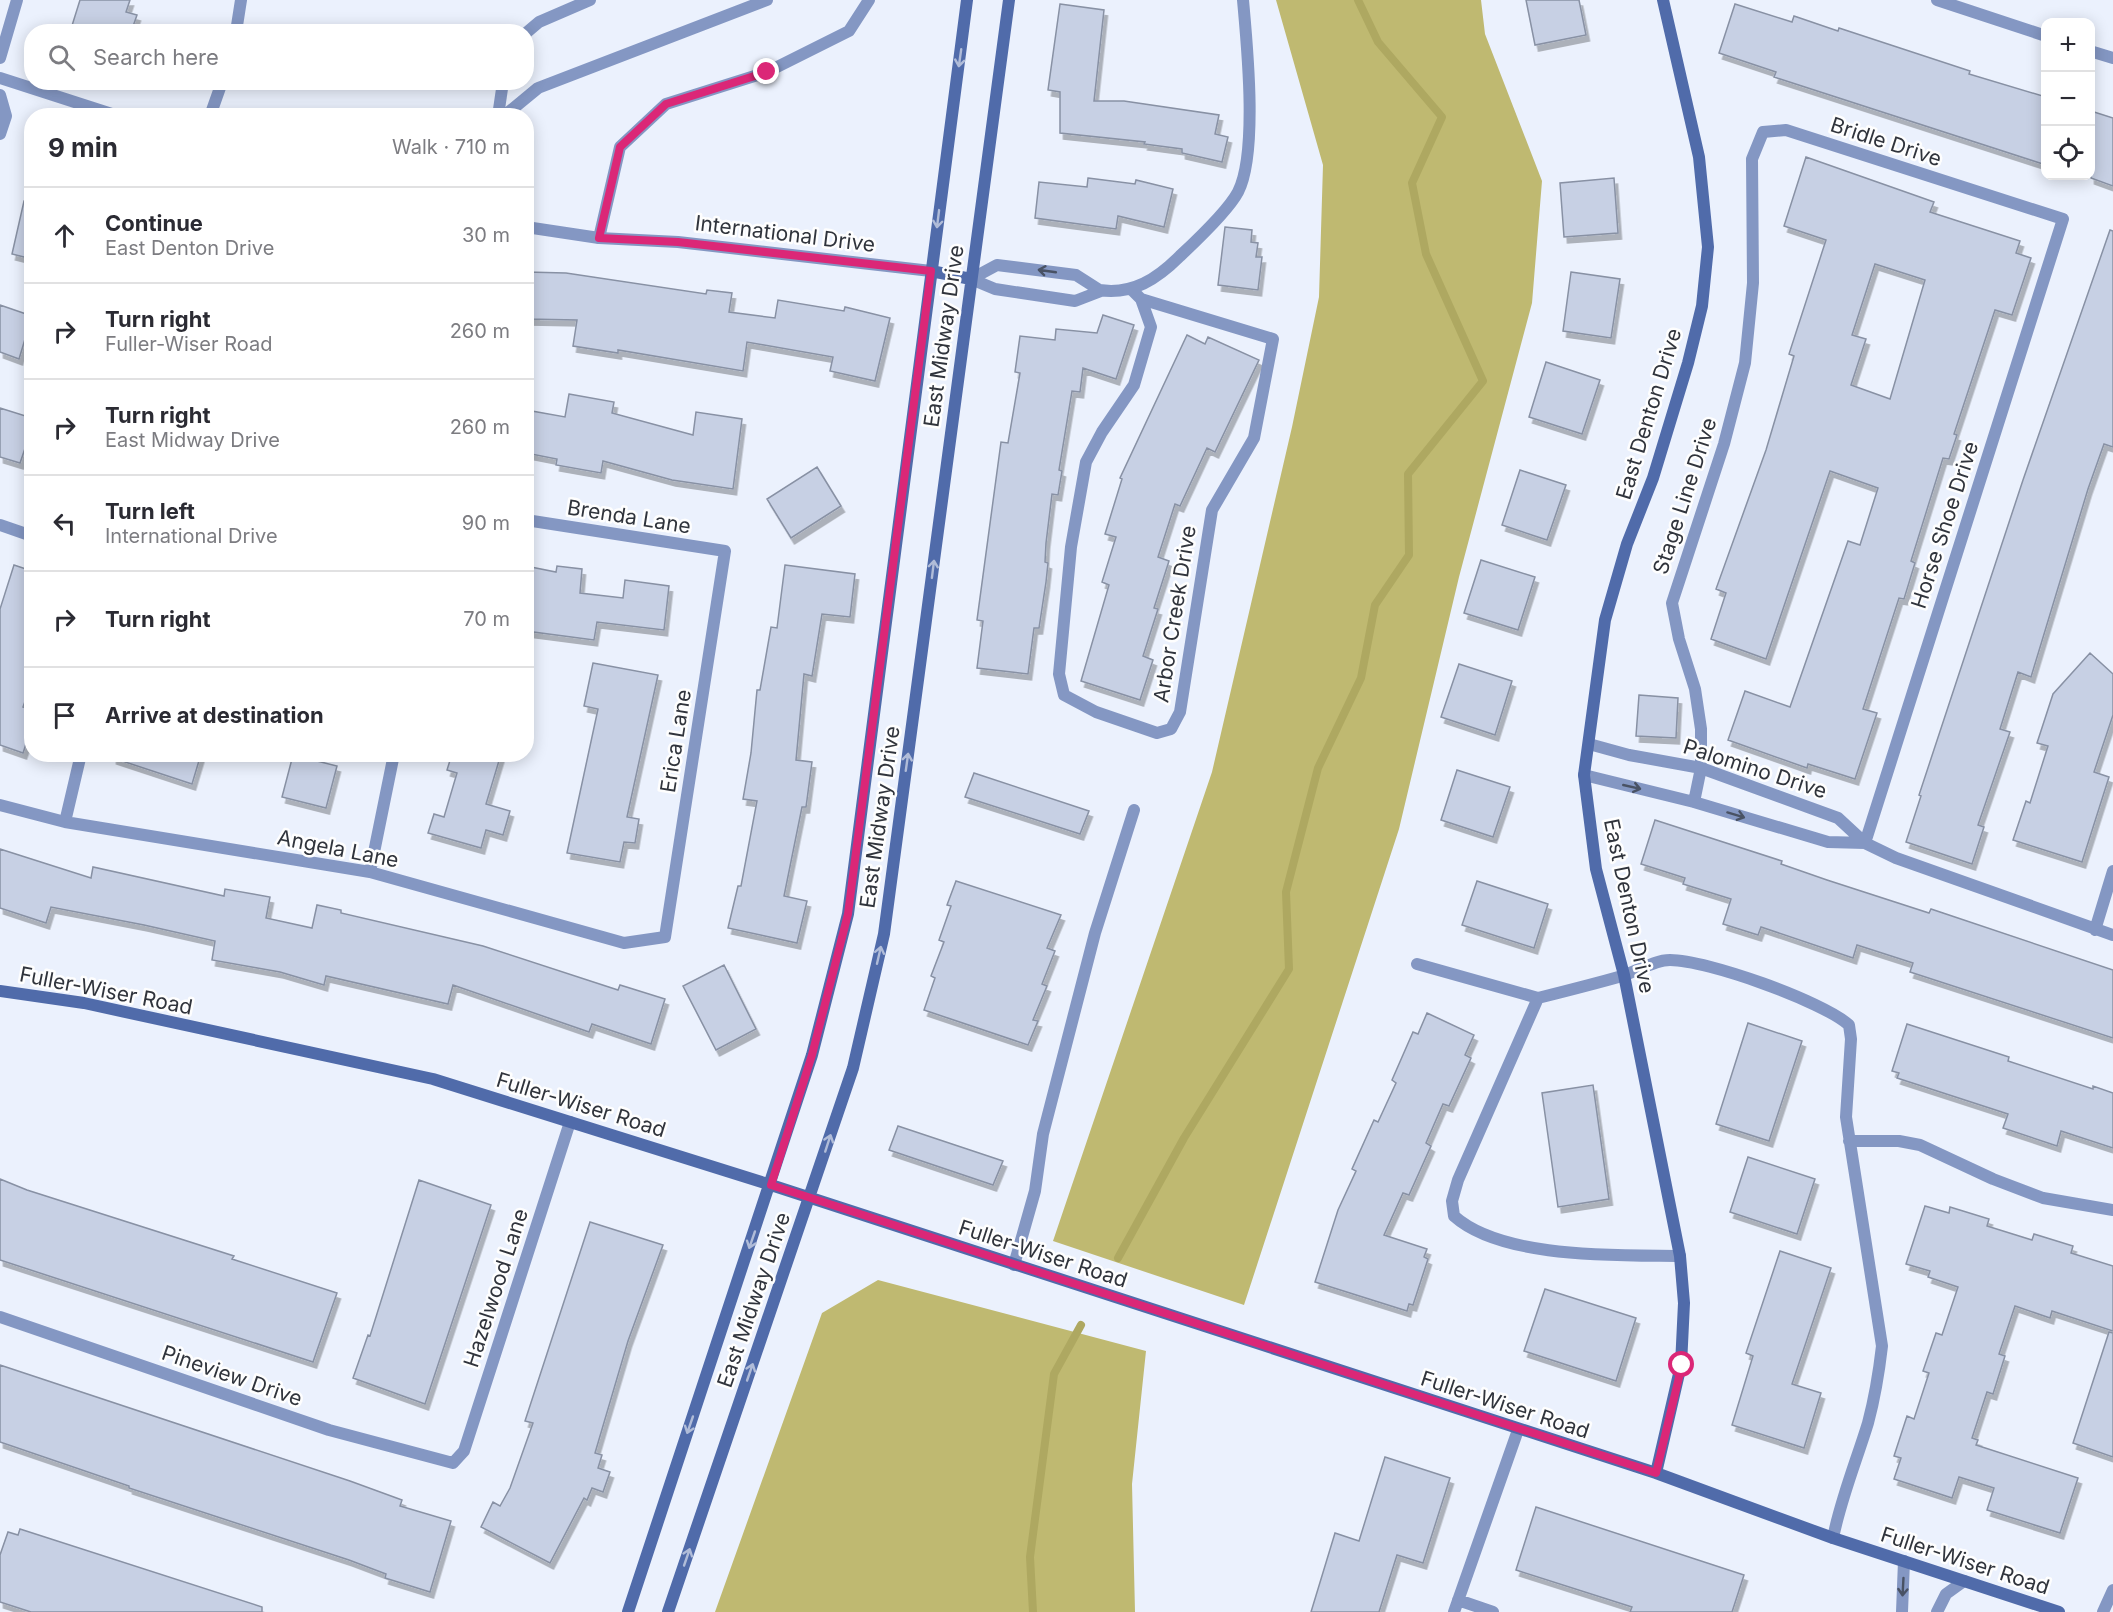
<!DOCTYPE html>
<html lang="en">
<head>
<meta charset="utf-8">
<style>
  body { margin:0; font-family:Inter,sans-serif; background:#f2f2f3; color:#2b2b33 }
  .controls { position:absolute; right:18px; top:18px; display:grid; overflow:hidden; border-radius:12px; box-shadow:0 3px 15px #0003 }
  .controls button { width:54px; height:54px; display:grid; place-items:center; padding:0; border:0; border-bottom:2px solid #e1e1e2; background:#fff; color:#2b2b33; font:30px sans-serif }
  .stop { position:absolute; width:18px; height:18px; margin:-14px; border:4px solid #db2777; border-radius:50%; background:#fff }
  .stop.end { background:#db2777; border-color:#fff; box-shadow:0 2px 6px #0008 }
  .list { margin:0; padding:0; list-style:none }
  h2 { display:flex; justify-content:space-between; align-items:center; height:78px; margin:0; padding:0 24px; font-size:26px }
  h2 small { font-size:20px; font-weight:400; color:#7c7c81 }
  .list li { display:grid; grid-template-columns:39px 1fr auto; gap:18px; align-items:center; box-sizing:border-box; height:96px; padding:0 24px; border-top:2px solid #e1e1e2 }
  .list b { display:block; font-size:22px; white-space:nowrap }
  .list p { margin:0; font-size:20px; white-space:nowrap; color:#7c7c81 }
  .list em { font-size:20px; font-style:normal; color:#7c7c81 }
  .icon { flex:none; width:33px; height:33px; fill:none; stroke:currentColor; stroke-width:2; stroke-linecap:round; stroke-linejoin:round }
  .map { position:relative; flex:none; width:2113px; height:1612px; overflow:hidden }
  .search { position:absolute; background:#fff; box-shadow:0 3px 15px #0003; left:24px; top:24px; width:510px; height:66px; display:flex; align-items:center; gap:15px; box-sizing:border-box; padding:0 21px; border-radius:24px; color:#7c7c81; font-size:22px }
  .panel { position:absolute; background:#fff; box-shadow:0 3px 15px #0003; left:24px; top:108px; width:510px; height:654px; border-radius:24px }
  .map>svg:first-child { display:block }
  .forest { fill:#bfb971 }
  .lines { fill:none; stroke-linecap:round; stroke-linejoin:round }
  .stream { stroke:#aea861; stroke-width:8 }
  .building { fill:#c7d0e4; stroke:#8891a4; stroke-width:1.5; fill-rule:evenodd; filter:url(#shadow) }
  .lane { stroke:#8497c3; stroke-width:12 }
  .street { stroke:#8497c3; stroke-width:12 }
  .secondary { stroke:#506baa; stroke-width:12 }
  .oneway { stroke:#b0bcd8 }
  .oneway2 { stroke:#495264 }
  .route { stroke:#db2777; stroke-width:8 }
  .labels { text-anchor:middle; stroke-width:5; stroke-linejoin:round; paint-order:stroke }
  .street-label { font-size:21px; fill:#30343c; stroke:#fefefe }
</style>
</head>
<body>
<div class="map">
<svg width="2113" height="1612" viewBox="0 0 2113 1612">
  <defs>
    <filter id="shadow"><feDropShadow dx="3.5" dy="6" stdDeviation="0" flood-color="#0004"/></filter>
  </defs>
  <rect width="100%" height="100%" fill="#ebf1fd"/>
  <!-- forest -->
  <path class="forest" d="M 1276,0 L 1481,0 L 1485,34 L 1542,181 L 1532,303 L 1459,577 L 1399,829 L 1244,1305 L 1053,1241 L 1212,772 L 1292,427 L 1319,297 L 1323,165 Z
    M 878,1280 L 1146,1351 L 1132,1484 L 1135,1612 L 715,1612 L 822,1313 Z"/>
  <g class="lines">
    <!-- stream -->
    <path class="stream" d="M 1118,1258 L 1184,1138 L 1289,969 L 1286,892 L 1318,768 L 1361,678 L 1375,605 L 1409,555 L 1408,474 L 1483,381 L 1426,254 L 1412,183 L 1442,117 L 1378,42 L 1358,0
      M 1033,1612 L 1030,1557 L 1054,1374 L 1081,1325"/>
  </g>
  <!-- building -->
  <path class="building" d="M 80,0 L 130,0 L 126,12 L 137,15 L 131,32 L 70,32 Z
    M 1526,0 L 1579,0 L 1586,35 L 1535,45 Z
    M 1060,4 L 1104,10 L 1094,101 L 1124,101 L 1219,115 L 1215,134 L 1228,137 L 1222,162 L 1182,153 L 1182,149 L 1144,144 L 1145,142 L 1060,133 L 1060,92 L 1048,90 Z
    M 1735,4 L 1792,22 L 1794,16 L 1838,31 L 1839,28 L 1970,71 L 1969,74 L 2046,97 L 2046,165 L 1774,77 L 1776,72 L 1719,53 Z
    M 2091,111 L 2113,118 L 2113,186 L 2091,178 Z
    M 1806,157 L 1934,202 L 1930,212 L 2020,241 L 2016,253 L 2031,258 L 2012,315 L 1995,310 L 1954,434 L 1957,435 L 1949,459 L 1943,458 L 1911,561 L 1915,563 L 1904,599 L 1899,598 L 1863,709 L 1877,713 L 1855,779 L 1808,764 L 1807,768 L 1728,740 L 1745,691 L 1790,707 L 1848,541 L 1860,545 L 1878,488 L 1830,471 L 1766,659 L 1711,639 L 1726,593 L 1716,589 L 1766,450 L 1794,356 L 1789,354 L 1826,240 L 1784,226 ZM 1875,264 L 1925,280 L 1890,399 L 1851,385 L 1866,339 L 1852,335 Z
    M 1088,178 L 1135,184 L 1136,180 L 1173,189 L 1164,227 L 1118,216 L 1116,229 L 1035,218 L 1039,182 L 1087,187 Z
    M 1614,178 L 1618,233 L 1564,237 L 1560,183 Z
    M 24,201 L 32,202 L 32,259 L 12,254 Z
    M 1225,227 L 1252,230 L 1251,242 L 1258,243 L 1256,257 L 1262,257 L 1258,290 L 1218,285 Z
    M 2110,230 L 2113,231 L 2113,447 L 2104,444 L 2088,489 L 2031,677 L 2018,672 L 2000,729 L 2010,732 L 1978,825 L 1984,827 L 1972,864 L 1906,842 L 1921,796 L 1919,795 L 2023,480 Z
    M 526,272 L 566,273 L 706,294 L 707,290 L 732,293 L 729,312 L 775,318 L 778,300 L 844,311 L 845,307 L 890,318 L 875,381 L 830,371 L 833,357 L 747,342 L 743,371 L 618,350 L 618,353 L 573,346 L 577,320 L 526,319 Z
    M 1571,272 L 1620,279 L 1611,338 L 1563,331 Z
    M 0,305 L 32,316 L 19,359 L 0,352 Z
    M 1103,315 L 1134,325 L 1116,379 L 1083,368 L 1080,392 L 1072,391 L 1059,470 L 1062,471 L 1058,495 L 1052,494 L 1046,543 L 1045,562 L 1048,563 L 1046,582 L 1039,628 L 1034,628 L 1028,674 L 977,668 L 983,621 L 977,620 L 1001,442 L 1008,443 L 1020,373 L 1015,372 L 1020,336 L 1055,340 L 1056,329 L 1097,333 Z
    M 1187,335 L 1205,344 L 1208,337 L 1259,360 L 1215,452 L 1207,448 L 1180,506 L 1175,504 L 1158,557 L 1169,561 L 1154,608 L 1158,609 L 1143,656 L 1153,660 L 1140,700 L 1081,681 L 1109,585 L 1102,582 L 1116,537 L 1105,534 L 1122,479 L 1120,478 Z
    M 1546,362 L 1600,380 L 1582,434 L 1529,417 Z
    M 569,394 L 614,402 L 612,413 L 693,435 L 696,412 L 742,419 L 733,489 L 672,480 L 603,461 L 601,473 L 556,465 L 557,459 L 526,453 L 526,410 L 565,417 Z
    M 0,408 L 32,418 L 32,428 L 20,463 L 0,457 Z
    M 817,467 L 841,506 L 791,538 L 767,499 Z
    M 1520,470 L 1566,485 L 1547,540 L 1502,525 Z
    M 1481,560 L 1535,577 L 1518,630 L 1464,613 Z
    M 14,565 L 32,571 L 32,682 L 23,707 L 32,710 L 32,726 L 23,753 L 0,745 L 0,609 Z
    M 785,565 L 855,574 L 850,617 L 822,614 L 812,676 L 804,674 L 796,760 L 812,762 L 806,807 L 802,807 L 784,896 L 807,901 L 797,943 L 728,928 L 738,886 L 741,886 L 757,801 L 743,799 L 751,753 L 757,690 L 760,690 L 771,627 L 777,628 Z
    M 526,566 L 556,572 L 557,566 L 582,569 L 580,593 L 623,598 L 625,580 L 669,586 L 664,630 L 597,622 L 594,640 L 526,631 Z
    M 2090,653 L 2113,674 L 2113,715 L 2094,772 L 2109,777 L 2082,862 L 2013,840 L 2026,801 L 2030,803 L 2048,746 L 2037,743 L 2053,694 Z
    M 593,663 L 658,675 L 627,817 L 639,819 L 635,843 L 624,842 L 620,862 L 567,853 L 598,709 L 584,706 Z
    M 1459,664 L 1512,681 L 1495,735 L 1441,717 Z
    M 1639,695 L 1678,698 L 1676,738 L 1636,736 Z
    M 113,754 L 201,754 L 192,784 L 113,758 Z
    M 452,754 L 501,754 L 486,804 L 510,811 L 503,835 L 486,830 L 481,848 L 428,833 L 434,814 L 444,817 L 457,773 L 447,770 Z
    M 293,755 L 337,766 L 326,808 L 282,797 Z
    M 1457,770 L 1510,787 L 1493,837 L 1441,820 Z
    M 974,773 L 1089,811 L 1080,834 L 965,797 Z
    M 1655,820 L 1782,861 L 1781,864 L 1827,880 L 1929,913 L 1931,909 L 2113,970 L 2113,1038 L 1910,972 L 1913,963 L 1857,945 L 1853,958 L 1761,927 L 1758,935 L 1723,924 L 1731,899 L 1683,884 L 1685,878 L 1641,864 Z
    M 0,849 L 91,878 L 93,867 L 224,896 L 225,889 L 270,897 L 266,918 L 312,928 L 317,905 L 341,910 L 341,913 L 483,946 L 618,990 L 620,985 L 665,999 L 651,1044 L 592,1024 L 589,1032 L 453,985 L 448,1004 L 326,976 L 324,985 L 280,972 L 212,960 L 215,941 L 144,925 L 51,907 L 46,923 L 0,908 Z
    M 956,881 L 1061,915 L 1047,948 L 1055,951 L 1042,984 L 1047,986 L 1033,1020 L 1038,1021 L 1028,1045 L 924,1010 L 935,978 L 931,976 L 944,942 L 939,940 L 951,906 L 947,905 Z
    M 1477,881 L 1548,904 L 1534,948 L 1462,925 Z
    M 724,965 L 756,1029 L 716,1050 L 683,986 Z
    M 1427,1013 L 1474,1035 L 1465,1055 L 1471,1058 L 1449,1106 L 1443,1104 L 1426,1143 L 1431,1146 L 1409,1195 L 1403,1193 L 1384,1235 L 1427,1249 L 1424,1257 L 1428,1259 L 1413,1305 L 1409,1304 L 1407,1311 L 1315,1282 L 1338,1210 L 1356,1171 L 1352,1169 L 1374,1120 L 1378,1122 L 1396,1083 L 1392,1080 L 1413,1032 L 1418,1034 Z
    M 1748,1023 L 1802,1041 L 1769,1141 L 1716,1124 Z
    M 1907,1024 L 2009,1057 L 2008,1061 L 2093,1089 L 2093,1086 L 2113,1093 L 2113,1148 L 2061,1131 L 2057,1146 L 2003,1128 L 2008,1114 L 1897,1078 L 1899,1073 L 1892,1071 Z
    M 1593,1085 L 1609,1199 L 1558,1207 L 1542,1093 Z
    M 898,1126 L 1003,1161 L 993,1185 L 889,1150 Z
    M 1748,1157 L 1815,1179 L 1797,1234 L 1730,1212 Z
    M 0,1179 L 27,1190 L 234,1256 L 232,1259 L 337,1293 L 313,1362 L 0,1260 Z
    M 419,1180 L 491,1205 L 425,1404 L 353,1378 L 368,1335 L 370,1336 Z
    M 1925,1206 L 1949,1213 L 1950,1207 L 1989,1219 L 1987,1226 L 2032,1240 L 2034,1234 L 2073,1246 L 2071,1253 L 2113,1266 L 2113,1331 L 2052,1311 L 2050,1318 L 2015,1306 L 1999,1354 L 2005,1356 L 1993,1394 L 1987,1392 L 1972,1438 L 1978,1440 L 1976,1445 L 2078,1478 L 2060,1533 L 1987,1510 L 1994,1488 L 1959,1477 L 1952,1498 L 1894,1479 L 1901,1458 L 1894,1456 L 1907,1416 L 1914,1419 L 1929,1373 L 1923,1371 L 1936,1333 L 1942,1335 L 1958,1287 L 1928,1277 L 1930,1271 L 1906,1264 Z
    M 590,1222 L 663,1245 L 628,1341 L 595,1453 L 602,1455 L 598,1468 L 610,1472 L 603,1492 L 592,1488 L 587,1500 L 584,1498 L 550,1563 L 481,1527 L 493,1502 L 500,1506 L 510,1488 L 533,1423 L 525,1421 Z
    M 1780,1251 L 1831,1268 L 1792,1384 L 1821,1393 L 1804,1448 L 1732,1425 L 1753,1356 L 1746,1353 Z
    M 1545,1289 L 1636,1318 L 1616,1381 L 1524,1351 Z
    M 2109,1332 L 2113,1333 L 2113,1457 L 2073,1443 Z
    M 0,1365 L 350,1481 L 402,1500 L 400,1506 L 451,1521 L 430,1592 L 385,1578 L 386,1574 L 349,1560 L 129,1488 L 129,1486 L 0,1442 Z
    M 1385,1457 L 1450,1478 L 1423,1563 L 1397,1555 L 1379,1612 L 1311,1612 L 1335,1533 L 1359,1541 Z
    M 1536,1507 L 1744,1575 L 1732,1612 L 1630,1612 L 1632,1607 L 1516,1570 Z
    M 20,1529 L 262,1607 L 262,1612 L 31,1612 L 0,1602 L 0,1555 L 8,1532 L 18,1535 Z"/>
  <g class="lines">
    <!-- lane -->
    <path class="lane" d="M 1937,0 L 2046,36
      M 236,32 L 241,0
      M 526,33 L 539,22 L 590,0
      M 2090,51 L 2113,58
      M 210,116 L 222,82
      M 498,116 L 503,82
      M 504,116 L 538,88 L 767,0
      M 599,238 L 620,147 L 666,104 L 767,72 L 849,31 L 869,0
      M 1417,964 L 1538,998
      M 1849,1141 L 1899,1141 L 1920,1145 L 1993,1179 L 2043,1198 L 2113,1210
      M 1680,1256 C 1617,1255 1502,1259 1454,1216 L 1452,1201 L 1458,1180 L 1538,998 C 1566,991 1594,984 1622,976 C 1637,971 1655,960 1670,960 C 1707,960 1822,1001 1849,1025 L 1851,1039 L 1846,1117 L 1882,1346 C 1879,1372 1875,1397 1868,1423 C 1856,1462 1841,1498 1833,1538
      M 1014,1265 L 1035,1191 L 1043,1134 L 1095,933 L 1134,810
      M 1458,1600 L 1493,1612
      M 1454,1612 L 1518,1430
      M 1902,1612 L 1904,1561
      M 1937,1612 L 1946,1594 L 1964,1581
      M 2103,1612 L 2113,1590"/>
    <!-- street -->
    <path class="street" d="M 0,58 L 17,0
      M 0,78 L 118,116
      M 0,95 L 6,116 L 0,134
      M 526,227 L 599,238 L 678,242 L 931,271
      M 971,279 L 997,265 L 1076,275 L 1101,291
      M 971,279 L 995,289 L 1075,301 L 1101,291
      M 1131,289 L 1141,299 L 1151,327 L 1134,385 L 1102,432 L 1086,462 L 1071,547 L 1059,674 L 1064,695 L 1096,712 L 1157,733 L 1171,729 L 1180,712 L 1212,510 L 1254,438 L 1273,339 L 1141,299
      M 1099,290 C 1133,295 1157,279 1180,256 C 1195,242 1229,209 1238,192 C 1258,153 1247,45 1243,0
      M 0,525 L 32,536
      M 1589,744 L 1629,755 L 1701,768 L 1838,818 L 1865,843 L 1896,858 L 2113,935
      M 1584,775 L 1694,802 L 1828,842 L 1865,843
      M 1694,802 L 1701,768 L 1701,729 L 1695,689 L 1679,639 L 1672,603 L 1724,444 L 1745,363 L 1753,283 L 1752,159 L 1763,132 L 1786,130 L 2063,219 L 1865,843
      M 0,805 L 65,822 L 370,872 L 624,943 L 665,937 L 725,551 L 526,520
      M 65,822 L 81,754
      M 370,872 L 394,754
      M 2095,930 L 2113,871
      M 0,1317 L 329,1430 L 453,1463 L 464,1451 L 570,1122"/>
    <!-- secondary -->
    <path class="secondary" d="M 931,271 L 971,279
      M 0,991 L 84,1003 L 433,1079 L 771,1185 L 1656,1473 L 1833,1538 L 2059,1612
      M 1656,1473 L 1681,1365 L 1684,1303 L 1680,1256 L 1624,975 L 1596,869 L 1584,775 L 1605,620 L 1627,544 L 1653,478 L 1688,363 L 1702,306 L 1708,247 L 1699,157 L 1663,0
      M 628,1612 L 812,1055 L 848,914 L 967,0
      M 668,1612 L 853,1068 L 884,934 L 1009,0"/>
  </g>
  <!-- one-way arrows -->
  <defs><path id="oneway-shaft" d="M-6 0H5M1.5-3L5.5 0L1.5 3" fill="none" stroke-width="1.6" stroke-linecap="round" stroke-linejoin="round" transform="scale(1.5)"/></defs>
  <g class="oneway">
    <use href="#oneway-shaft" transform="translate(960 58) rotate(98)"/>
    <use href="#oneway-shaft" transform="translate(938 219) rotate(97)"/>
    <use href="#oneway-shaft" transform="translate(933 569) rotate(-83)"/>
    <use href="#oneway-shaft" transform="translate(907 762) rotate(-82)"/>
    <use href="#oneway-shaft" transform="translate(879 955) rotate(-77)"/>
    <use href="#oneway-shaft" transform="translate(828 1143) rotate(-72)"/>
    <use href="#oneway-shaft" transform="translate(752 1240) rotate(109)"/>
    <use href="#oneway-shaft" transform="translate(750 1372) rotate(-71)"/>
    <use href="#oneway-shaft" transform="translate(690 1425) rotate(109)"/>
    <use href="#oneway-shaft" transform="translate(687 1557) rotate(-71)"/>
  </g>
  <g class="oneway2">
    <use href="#oneway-shaft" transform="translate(1047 271) rotate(-172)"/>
    <use href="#oneway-shaft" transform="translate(1632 787) rotate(13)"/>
    <use href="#oneway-shaft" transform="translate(1736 815) rotate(17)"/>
    <use href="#oneway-shaft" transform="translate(1903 1587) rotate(93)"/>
  </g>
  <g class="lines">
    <!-- route -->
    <path class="route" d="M 767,72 L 666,104 L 620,147 L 599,238 L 678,242 L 931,271 L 848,914 L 812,1055 L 771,1185 L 1656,1473 L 1682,1365"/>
  </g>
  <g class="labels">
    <!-- street labels -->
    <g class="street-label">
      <text transform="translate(1886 142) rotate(18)" y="7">Bridle Drive</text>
      <text transform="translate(785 234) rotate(7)" y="7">International Drive</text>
      <text transform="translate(944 336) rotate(-82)" y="7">East Midway Drive</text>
      <text transform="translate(1649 414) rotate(-73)" y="7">East Denton Drive</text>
      <text transform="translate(1685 496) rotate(-72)" y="7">Stage Line Drive</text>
      <text transform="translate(629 517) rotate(9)" y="7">Brenda Lane</text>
      <text transform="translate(1945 525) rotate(-72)" y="7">Horse Shoe Drive</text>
      <text transform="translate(1175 614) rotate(-81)" y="7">Arbor Creek Drive</text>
      <text transform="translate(676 741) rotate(-81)" y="7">Erica Lane</text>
      <text transform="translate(1755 769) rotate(18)" y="7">Palomino Drive</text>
      <text transform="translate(880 817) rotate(-82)" y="7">East Midway Drive</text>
      <text transform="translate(338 849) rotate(11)" y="7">Angela Lane</text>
      <text transform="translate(1629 906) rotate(78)" y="7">East Denton Drive</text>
      <text transform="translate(106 991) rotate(11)" y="7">Fuller-Wiser Road</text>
      <text transform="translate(581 1105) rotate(17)" y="7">Fuller-Wiser Road</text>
      <text transform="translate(1043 1254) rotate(18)" y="7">Fuller-Wiser Road</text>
      <text transform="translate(496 1288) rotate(-72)" y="7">Hazelwood Lane</text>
      <text transform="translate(754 1300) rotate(-71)" y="7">East Midway Drive</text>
      <text transform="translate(232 1376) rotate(19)" y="7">Pineview Drive</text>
      <text transform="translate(1505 1405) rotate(18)" y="7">Fuller-Wiser Road</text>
      <text transform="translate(1965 1561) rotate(18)" y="7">Fuller-Wiser Road</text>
    </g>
  </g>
</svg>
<div class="controls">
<button>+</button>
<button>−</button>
<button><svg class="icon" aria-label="locate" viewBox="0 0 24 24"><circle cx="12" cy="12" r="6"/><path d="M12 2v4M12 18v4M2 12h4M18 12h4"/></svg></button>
</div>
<div class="stop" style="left:1682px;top:1365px"></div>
<div class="stop end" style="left:767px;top:72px"></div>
<div class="search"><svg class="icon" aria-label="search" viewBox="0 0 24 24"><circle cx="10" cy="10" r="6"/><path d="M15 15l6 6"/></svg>Search here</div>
<section class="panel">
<h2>9 min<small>Walk · 710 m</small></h2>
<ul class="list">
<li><svg class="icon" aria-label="ahead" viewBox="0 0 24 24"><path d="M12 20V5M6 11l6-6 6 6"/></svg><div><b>Continue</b><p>East Denton Drive</p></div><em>30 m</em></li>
<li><svg class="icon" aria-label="right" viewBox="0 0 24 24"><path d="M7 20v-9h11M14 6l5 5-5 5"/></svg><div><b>Turn right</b><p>Fuller-Wiser Road</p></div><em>260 m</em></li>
<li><svg class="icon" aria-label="right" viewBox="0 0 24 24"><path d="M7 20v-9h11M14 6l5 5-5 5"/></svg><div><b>Turn right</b><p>East Midway Drive</p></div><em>260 m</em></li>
<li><svg class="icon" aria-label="left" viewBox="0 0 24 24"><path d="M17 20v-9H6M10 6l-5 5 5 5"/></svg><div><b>Turn left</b><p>International Drive</p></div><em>90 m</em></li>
<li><svg class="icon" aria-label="right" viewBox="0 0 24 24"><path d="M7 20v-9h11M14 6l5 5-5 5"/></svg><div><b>Turn right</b></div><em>70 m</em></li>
<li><svg class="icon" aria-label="arrive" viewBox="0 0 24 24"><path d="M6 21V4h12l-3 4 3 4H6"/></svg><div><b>Arrive at destination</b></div></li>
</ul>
</section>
</div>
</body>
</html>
